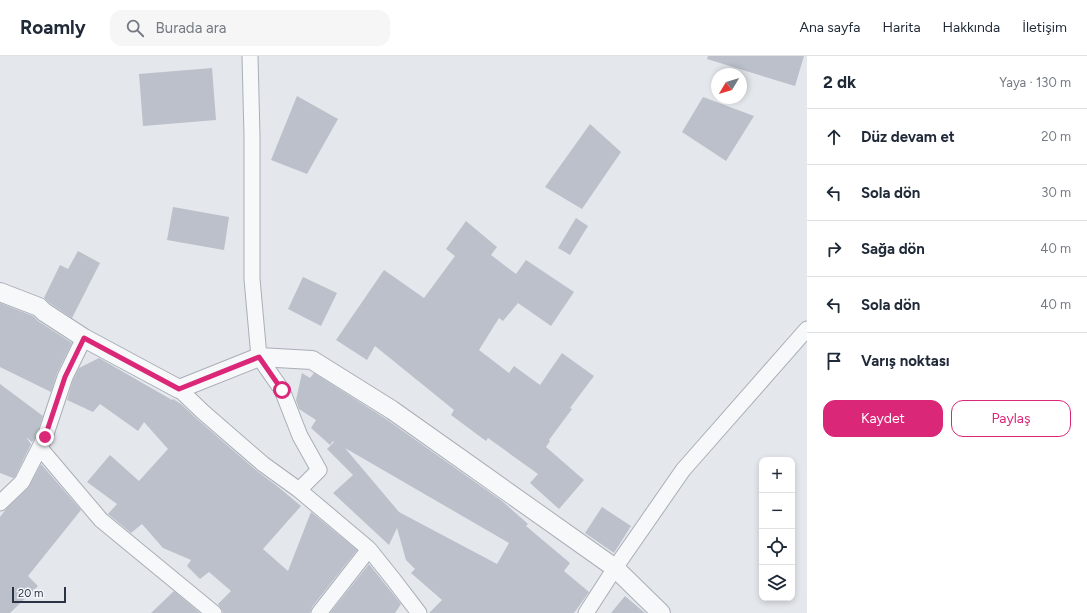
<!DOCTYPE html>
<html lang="tr">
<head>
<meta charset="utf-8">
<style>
  body { margin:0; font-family:Figtree,sans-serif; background:#f6f6f7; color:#1f2937 }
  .controls { position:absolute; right:12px; bottom:12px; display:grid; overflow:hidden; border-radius:8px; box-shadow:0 2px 6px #0003 }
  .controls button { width:36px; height:36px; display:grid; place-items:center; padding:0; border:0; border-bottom:1px solid #e0e1e3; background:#fff; color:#1f2937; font:20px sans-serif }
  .compass { position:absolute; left:711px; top:12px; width:36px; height:36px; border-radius:50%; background:#fff; box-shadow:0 2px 6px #0003; rotate:232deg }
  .scale { position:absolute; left:12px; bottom:10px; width:54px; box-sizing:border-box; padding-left:4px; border:2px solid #2b3445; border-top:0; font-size:11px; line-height:14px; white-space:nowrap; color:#2b3445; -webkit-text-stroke:3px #f4f6f9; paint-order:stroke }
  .stop { position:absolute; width:12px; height:12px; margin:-9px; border:3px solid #db2777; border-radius:50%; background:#fff }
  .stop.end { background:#db2777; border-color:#fff; box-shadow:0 1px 4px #0008 }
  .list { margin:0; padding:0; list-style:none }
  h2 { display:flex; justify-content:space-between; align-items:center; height:52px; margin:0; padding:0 16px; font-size:17px }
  h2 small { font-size:13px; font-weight:400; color:#747a83 }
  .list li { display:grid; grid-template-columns:26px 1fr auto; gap:12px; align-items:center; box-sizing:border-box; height:56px; padding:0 16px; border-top:1px solid #e0e1e3 }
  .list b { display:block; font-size:15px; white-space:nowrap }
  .list em { font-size:13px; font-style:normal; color:#747a83 }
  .actions { display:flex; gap:8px; padding:12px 16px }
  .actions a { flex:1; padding:9px 0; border:1px solid #db2777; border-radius:12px; text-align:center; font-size:14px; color:#db2777 }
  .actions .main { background:#db2777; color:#fff }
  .icon { flex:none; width:22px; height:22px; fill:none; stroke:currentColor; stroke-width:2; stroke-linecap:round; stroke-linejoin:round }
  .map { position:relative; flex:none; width:807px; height:557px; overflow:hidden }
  header { display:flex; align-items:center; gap:24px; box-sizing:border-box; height:56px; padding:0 20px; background:#fff; border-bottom:1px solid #e0e1e3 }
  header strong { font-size:19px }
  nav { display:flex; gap:22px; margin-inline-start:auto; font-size:14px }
  .search { width:280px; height:36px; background:#f6f6f7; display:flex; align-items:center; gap:10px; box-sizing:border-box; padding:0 14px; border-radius:12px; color:#747a83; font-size:15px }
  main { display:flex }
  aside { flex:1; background:#fff }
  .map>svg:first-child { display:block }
  .building { fill:#bbc0ca; fill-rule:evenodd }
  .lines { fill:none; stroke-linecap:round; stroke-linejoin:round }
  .minor-casing { stroke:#a9aeb7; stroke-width:17 }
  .tertiary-casing { stroke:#a9aeb7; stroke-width:20 }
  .minor { stroke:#f7f8fa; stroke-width:15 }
  .tertiary { stroke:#f7f8fa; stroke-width:18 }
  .route { stroke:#db2777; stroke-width:5 }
</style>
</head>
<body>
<header>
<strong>Roamly</strong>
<div class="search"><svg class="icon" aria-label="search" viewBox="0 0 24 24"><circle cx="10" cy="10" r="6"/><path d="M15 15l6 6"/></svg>Burada ara</div>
<nav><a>Ana sayfa</a><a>Harita</a><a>Hakkında</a><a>İletişim</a></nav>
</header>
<main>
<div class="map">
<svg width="807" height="557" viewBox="0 0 807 557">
  <rect width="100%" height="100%" fill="#e4e7ec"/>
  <!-- building -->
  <path class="building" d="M 708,0 L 804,0 L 795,30 L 707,3 Z
    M 212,12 L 216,64 L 143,70 L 139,18 Z
    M 297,40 L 338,63 L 307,118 L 271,104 Z
    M 703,41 L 754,60 L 726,105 L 682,76 Z
    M 590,68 L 621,96 L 582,153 L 545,131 Z
    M 173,151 L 229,161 L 224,194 L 167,184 Z
    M 576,162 L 588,170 L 570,199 L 558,192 Z
    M 466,165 L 497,191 L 491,199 L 516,218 L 526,204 L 574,236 L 551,270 L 518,247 L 503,265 L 499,262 L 479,294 L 509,317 L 514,310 L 540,329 L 562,297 L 594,320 L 570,352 L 572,353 L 549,384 L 550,385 L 546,391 L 584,424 L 559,453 L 530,427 L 538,418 L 488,382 L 486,385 L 451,359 L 454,354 L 375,290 L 367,304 L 336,284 L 384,214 L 424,242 L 455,200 L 446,193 Z
    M 78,195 L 100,207 L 72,262 L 51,248 L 44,242 L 60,209 L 68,213 Z
    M 303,221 L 337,237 L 321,270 L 288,253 Z
    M 0,247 L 33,260 L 38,265 L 72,287 L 57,317 L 51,336 L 0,311 Z
    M 99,302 L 172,344 L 173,343 L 181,348 L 197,363 L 257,415 L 277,430 L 301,450 L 263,493 L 288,515 L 311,456 L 357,494 L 312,551 L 310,557 L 223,557 L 222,554 L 218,548 L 231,535 L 209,516 L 200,523 L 187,510 L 191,504 L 163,492 L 142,468 L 131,477 L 108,458 L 117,448 L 87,426 L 110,399 L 139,425 L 168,393 L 144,366 L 138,375 L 100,348 L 93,356 L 67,344 L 73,324 L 79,312 Z
    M 302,317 L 310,322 L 314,317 L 386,363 L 502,445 L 528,468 L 526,470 L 570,507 L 564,515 L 589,536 L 574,557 L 429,557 L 442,544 L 411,517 L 415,513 L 406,504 L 397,472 L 389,489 L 333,437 L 353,419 L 327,393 L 334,386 L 333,385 L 330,389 L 311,372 L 316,364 L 299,353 L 296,344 ZM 345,392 L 509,487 L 497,508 L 399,456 Z
    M 0,328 L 43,360 L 37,378 L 32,386 L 26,381 L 31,388 L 15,421 L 13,422 L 0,417 Z
    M 41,408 L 81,454 L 28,520 L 38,530 L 10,557 L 0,557 L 0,461 L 6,453 L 28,432 Z
    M 602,451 L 631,470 L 614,497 L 585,477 Z
    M 369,508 L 401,548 L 395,557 L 330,557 Z
    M 174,535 L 200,557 L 151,557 Z
    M 625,540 L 645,557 L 611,557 Z"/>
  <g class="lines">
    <!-- minor casing -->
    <g class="minor-casing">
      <path id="minor" d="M 250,0 L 252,80 L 252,223 L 259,301 L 282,334 L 300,380 L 319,414 L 299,434 L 369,493 L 319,557
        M 179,333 L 203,356 L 263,408 L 299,434
        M 40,392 L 101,464 L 214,557
        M 0,447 L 22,426 L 45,381 L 65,321 L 84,282
        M 369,493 L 393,523 L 419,557
        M 586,557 L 615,512 L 683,414 L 807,273"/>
    </g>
    <!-- tertiary casing -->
    <g class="tertiary-casing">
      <path id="tertiary" d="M 0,236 L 39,251 L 44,256 L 84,282 L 179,333 L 259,301 L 312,304 L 392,354 L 615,512 L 661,557"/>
    </g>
    <!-- minor -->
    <use href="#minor" class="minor"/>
    <!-- tertiary -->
    <use href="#tertiary" class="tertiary"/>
  </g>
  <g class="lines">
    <!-- route -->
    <path class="route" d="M 45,381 L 65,321 L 84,282 L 179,333 L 259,301 L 282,334"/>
  </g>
</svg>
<div class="controls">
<button>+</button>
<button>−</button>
<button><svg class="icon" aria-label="locate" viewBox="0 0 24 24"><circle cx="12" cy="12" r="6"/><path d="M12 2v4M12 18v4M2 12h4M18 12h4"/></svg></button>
<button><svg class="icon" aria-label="layers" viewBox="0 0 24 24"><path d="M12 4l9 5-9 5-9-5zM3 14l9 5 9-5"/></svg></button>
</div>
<svg class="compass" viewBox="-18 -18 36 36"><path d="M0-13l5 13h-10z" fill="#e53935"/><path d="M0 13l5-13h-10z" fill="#747a83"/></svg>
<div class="scale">20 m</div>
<div class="stop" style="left:282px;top:334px"></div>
<div class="stop end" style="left:45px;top:381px"></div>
</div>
<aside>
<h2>2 dk<small>Yaya · 130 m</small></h2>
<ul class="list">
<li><svg class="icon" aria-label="ahead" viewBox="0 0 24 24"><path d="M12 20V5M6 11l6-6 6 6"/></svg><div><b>Düz devam et</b></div><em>20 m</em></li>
<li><svg class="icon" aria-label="left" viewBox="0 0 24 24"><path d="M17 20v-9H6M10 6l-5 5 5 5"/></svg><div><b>Sola dön</b></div><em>30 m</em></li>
<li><svg class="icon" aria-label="right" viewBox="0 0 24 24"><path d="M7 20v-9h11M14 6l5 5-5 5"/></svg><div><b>Sağa dön</b></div><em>40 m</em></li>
<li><svg class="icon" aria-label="left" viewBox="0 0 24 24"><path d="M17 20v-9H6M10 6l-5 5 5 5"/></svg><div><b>Sola dön</b></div><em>40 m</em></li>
<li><svg class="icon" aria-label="arrive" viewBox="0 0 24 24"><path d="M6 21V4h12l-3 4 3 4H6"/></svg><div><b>Varış noktası</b></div></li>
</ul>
<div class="actions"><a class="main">Kaydet</a><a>Paylaş</a></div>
</aside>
</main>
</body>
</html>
